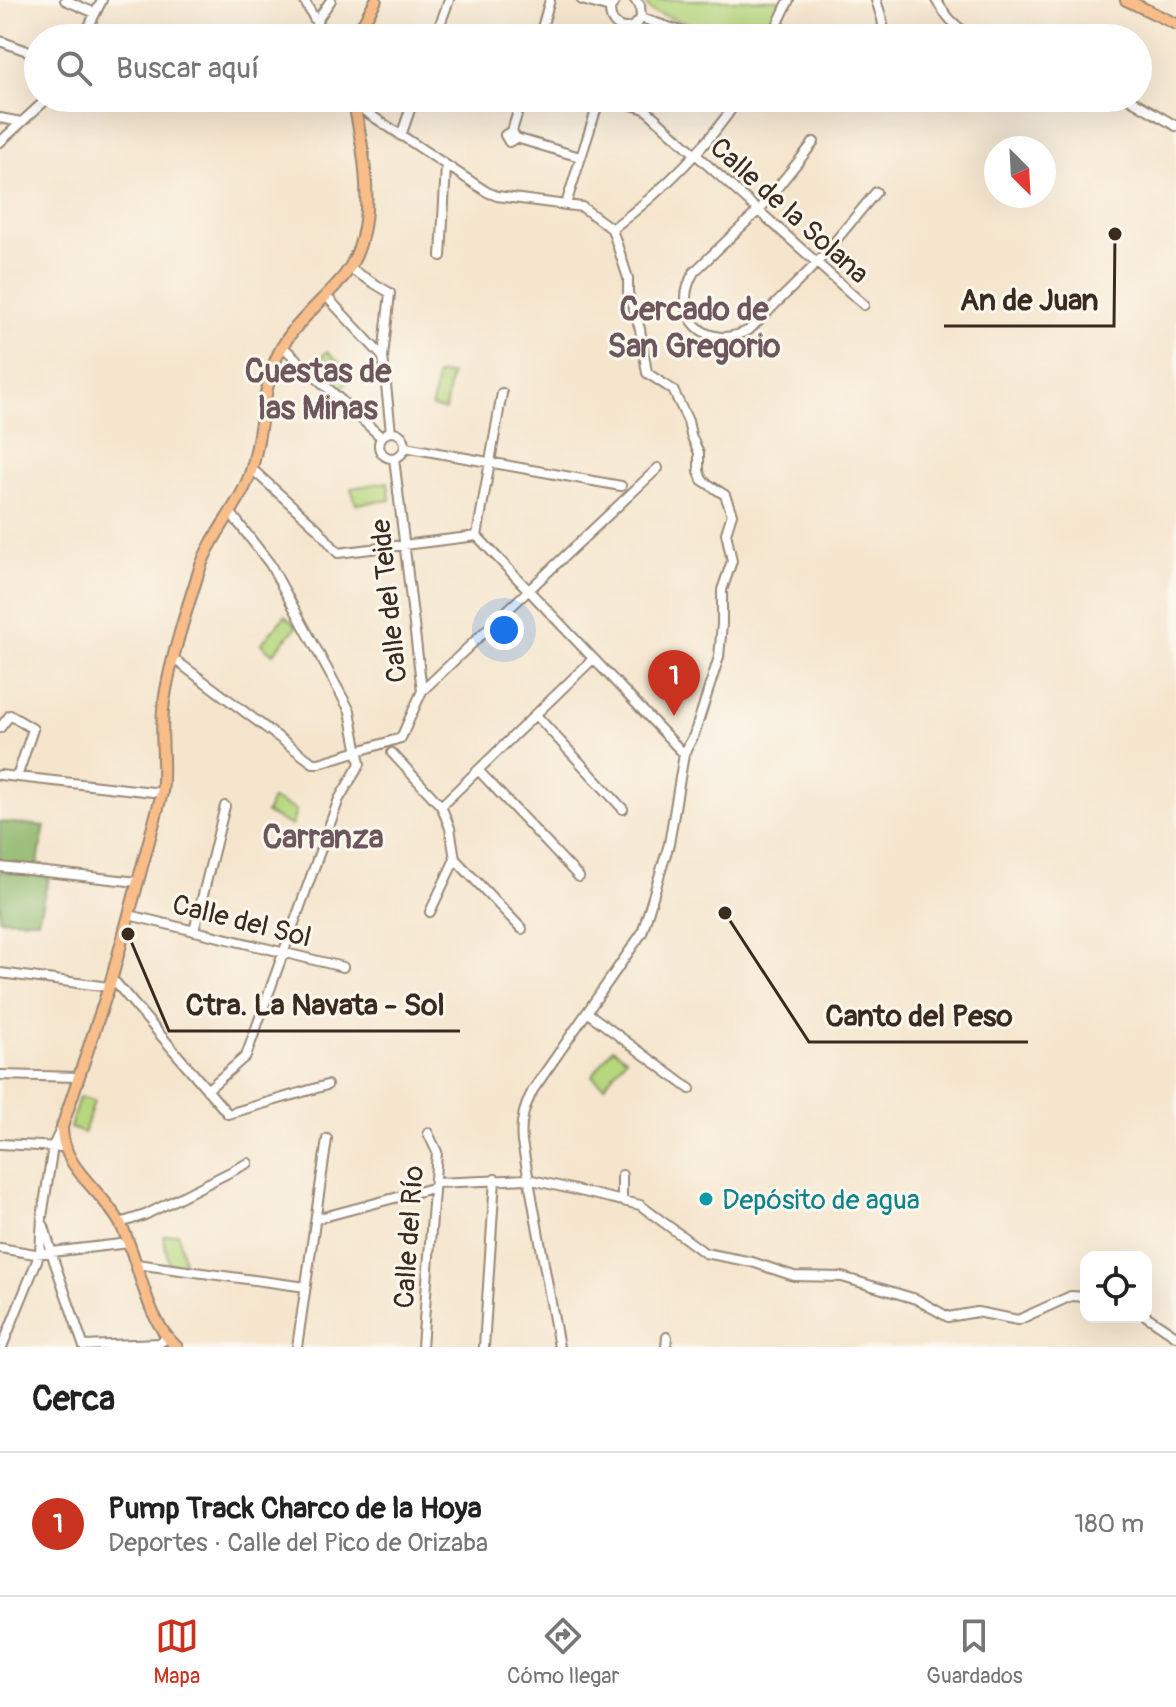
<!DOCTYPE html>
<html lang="es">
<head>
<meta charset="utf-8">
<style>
  body { margin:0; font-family:Pangolin,sans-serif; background:#f6f6f6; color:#222 }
  .controls { position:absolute; right:24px; bottom:24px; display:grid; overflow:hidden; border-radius:16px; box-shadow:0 8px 32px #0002 }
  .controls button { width:72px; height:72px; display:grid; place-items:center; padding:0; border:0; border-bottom:2px solid #e0e0e0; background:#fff; color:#222; font:40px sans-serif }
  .compass { position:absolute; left:984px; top:136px; width:72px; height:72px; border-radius:50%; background:#fff; box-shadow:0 8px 32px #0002; rotate:156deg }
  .you { position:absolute; left:504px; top:630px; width:28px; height:28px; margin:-20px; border:6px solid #fff; border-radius:50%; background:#1a73e8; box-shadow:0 0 0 12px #1a73e833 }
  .badge { display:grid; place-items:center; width:52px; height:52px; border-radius:50%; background:#c8321e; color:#fff; font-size:26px; font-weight:700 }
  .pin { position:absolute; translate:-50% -66px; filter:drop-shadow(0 2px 4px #0008) }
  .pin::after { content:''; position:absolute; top:42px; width:28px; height:24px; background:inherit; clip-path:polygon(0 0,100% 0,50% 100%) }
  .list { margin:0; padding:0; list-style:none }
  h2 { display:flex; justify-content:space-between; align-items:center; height:104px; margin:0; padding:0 32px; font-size:34px }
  h2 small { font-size:26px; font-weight:400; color:#767676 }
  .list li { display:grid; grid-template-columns:52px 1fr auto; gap:24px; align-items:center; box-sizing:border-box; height:144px; padding:0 32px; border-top:2px solid #e0e0e0 }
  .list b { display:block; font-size:30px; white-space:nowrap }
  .list p { margin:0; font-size:26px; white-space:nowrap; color:#767676 }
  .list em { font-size:26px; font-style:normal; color:#767676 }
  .icon { flex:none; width:44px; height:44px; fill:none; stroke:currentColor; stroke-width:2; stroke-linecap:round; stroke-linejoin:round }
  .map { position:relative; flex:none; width:1176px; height:1347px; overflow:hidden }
  .search { position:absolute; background:#fff; box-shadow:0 8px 32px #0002; left:24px; right:24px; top:24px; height:88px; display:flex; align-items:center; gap:20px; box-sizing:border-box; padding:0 28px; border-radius:44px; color:#767676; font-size:30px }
  .sheet { height:248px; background:#fff }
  nav { display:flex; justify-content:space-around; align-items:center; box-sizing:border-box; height:112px; border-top:2px solid #e0e0e0; background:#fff; font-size:22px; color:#767676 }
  nav a { display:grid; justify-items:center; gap:4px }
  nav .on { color:#c8321e }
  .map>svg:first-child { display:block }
  .green { fill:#b6d77e; stroke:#78804e; stroke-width:2 }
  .forest { fill:#90b86d; stroke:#667146; stroke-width:2 }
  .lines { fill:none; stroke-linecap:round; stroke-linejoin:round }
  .minor-casing { stroke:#988876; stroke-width:12 }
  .major-casing { stroke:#988876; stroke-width:14 }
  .minor { stroke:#fff; stroke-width:8 }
  .major { stroke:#f8bd89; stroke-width:10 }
  .culture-dot { fill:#0f9aa8; stroke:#fbf7ec; stroke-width:3 }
  .labels { text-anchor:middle; stroke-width:6; stroke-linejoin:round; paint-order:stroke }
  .street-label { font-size:28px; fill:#3b2a1e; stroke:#fbf7ec }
  .culture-label { font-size:28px; fill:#0d838f; stroke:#fbf7ec; text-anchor:start }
  .quarter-label { font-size:32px; font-weight:bold; fill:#6d575d; stroke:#fbf7ec }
  .leader { fill:none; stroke:#3b2a1e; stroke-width:3 }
  .callout-dot { fill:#3b2a1e; stroke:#fbf7ec; stroke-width:3 }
  .callout-label { font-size:30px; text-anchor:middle; font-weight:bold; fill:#3b2a1e; stroke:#fbf7ec; stroke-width:6; stroke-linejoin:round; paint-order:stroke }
</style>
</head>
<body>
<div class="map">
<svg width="1176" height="1347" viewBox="0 0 1176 1347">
  <rect width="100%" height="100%" fill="#fbf7ec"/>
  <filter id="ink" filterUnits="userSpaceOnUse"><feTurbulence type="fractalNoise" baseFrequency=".0125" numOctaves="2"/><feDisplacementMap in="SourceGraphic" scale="16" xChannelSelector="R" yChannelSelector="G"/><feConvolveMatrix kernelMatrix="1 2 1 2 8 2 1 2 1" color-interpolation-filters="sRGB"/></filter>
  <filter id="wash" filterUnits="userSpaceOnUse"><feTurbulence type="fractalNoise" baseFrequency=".006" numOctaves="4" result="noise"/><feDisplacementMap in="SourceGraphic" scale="32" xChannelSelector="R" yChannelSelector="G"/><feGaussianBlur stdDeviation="1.8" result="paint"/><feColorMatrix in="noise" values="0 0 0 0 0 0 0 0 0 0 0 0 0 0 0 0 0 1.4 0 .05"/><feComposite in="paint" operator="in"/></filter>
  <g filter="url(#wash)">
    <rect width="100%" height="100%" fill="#f5e5cd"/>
    <!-- green -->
    <path class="green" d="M 643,0 L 778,0 L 783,2 L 767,38 L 729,38 L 651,11 Z
      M 327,351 L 353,376 L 340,390 L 314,365 Z
      M 451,374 L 445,410 L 432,407 L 437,375 Z
      M 388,482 L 390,500 L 356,504 L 351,488 Z
      M 285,616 L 297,626 L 273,654 L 261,644 Z
      M 272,799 L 296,810 L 292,826 L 266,813 Z
      M 613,1048 L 626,1058 L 604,1086 L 592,1076 Z
      M 79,1097 L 94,1101 L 84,1133 L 70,1128 Z
      M 178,1233 L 185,1266 L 169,1264 L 163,1236 Z"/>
    <!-- forest -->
    <path class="forest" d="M 0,822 L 45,826 L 37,867 L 0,863 Z
      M 0,871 L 49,877 L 38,920 L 0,919 Z"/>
  </g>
  <g filter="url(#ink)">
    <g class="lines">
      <!-- minor casing -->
      <g class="minor-casing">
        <path id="minor" d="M 65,0 L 95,13
          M 304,0 L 325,38
          M 582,0 L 610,8
          M 616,0 L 610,8 C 609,29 630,35 641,18 L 640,5 L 635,0
          M 876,0 L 882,19 L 885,38
          M 936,0 C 946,17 959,31 977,38
          M 641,18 L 702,38
          M 316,22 L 331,0
          M 83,38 L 102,0
          M 435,38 L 449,0
          M 539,38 L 550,0
          M 771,38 L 789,0
          M 0,41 L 38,55
          M 608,98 L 645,109 L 864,305
          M 1128,98 L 1176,126
          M 355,109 L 360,108 L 487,192 L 497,196 L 582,207 L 612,229
          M 0,118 L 21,122
          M 512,131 L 505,135 L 509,142 L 516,138 L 512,131 L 522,98
          M 401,136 L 414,98
          M 516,138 L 580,157
          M 0,142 L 48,98
          M 814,142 L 761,208 L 694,272 C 669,315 706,353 749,330 L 817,263 L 876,192
          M 566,204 L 600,98
          M 612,229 C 661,192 705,150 739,98
          M 441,256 L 446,166
          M 349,268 L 390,293 L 383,357 L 391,432
          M 326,296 L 383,357
          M 282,346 L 381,437
          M 502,393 L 477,536 L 684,754
          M379 445a13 13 0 1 1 26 0a13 13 0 1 1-26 0Z
          M 405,447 L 621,486
          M 252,469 L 318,529 L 338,553 L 477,536
          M 174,659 L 313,763 L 319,763 L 401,738 L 422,691 L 394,458
          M 422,691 L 658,468
          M 535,714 L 623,809
          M 0,728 L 10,715 L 33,729 L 17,777
          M 392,753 L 441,806 L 450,828 L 455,859 L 522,929
          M 478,770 L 579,877
          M 0,775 L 162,793
          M 441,806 L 593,659
          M 0,867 L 138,882
          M 430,912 L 455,859
          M 129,915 L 343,967
          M 194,931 L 225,806
          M 0,973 L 109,987
          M 111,981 L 116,983 L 228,1114 L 327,1085
          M 588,1013 L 690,1089
          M 0,1075 L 78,1077
          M 207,1090 L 246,1056 L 339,799 L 360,764 L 350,711 L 270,564 L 230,512
          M 0,1144 L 60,1147
          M 435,1183 L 528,1179 L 640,1205 L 705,1253 L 752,1262 L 794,1276 L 842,1277 L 916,1299 L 948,1317 L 977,1312 L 1018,1320 L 1071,1296 L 1086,1297
          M 622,1200 L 622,1175
          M 316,1219 L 432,1188
          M 120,1223 L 145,1215 L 248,1163
          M 44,1226 L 54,1261 L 84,1347
          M 0,1248 L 35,1254 L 129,1243
          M 136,1264 L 306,1287
          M 1146,1316 L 1176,1336
          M 84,1346 L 159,1343 L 167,1338
          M 2,1347 L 40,1253 L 42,1217 L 53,1146 L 62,1127
          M 297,1347 L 327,1139
          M 422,1347 L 437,1152 L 428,1133
          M 484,1347 L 495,1179
          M 559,1347 L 522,1142 C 520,1121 524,1108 533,1090 L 642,933 L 669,844 L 684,754 L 694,735 L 719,657 L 722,624 L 722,590 L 732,561 L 726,533 L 732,514 L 725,495 L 702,480 L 699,471 L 699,453 L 691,435 L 688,421 L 673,390 L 647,373 L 640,329 L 628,293 L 628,278 L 612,229
          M 666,1347 L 667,1337"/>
      </g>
      <!-- major casing -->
      <g class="major-casing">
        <path id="major" d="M 1126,0 L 1176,24
          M 355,38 L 376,0
          M 177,1347 C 145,1320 140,1262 121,1225 C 103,1190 62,1170 62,1127 L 111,981 L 162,793 C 166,763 159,733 164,702 C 170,661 187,608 200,568 C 212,533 240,506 251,471 C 262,436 261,399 274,364 C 286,331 313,310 337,284 C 383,237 364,154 353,98"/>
      </g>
      <!-- minor -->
      <use href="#minor" class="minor"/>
      <!-- major -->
      <use href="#major" class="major"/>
    </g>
  </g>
  <!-- markers -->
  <circle class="culture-dot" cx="706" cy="1199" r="8"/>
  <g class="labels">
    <!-- street labels -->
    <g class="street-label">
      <text transform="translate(790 210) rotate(42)" y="10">Calle de la Solana</text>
      <text transform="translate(388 601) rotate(-96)" y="10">Calle del Teide</text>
      <text transform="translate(242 920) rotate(14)" y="10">Calle del Sol</text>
      <text transform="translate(408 1237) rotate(-86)" y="10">Calle del Río</text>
    </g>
    <!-- culture labels -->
    <g class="culture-label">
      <text x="722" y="1209">Depósito de agua</text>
    </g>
    <!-- quarter labels -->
    <g class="quarter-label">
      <text x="694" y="320">Cercado de<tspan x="694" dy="37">San Gregorio</tspan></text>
      <text x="318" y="382">Cuestas de<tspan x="318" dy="37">las Minas</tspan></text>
      <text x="323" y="848">Carranza</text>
    </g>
  </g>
  <!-- callouts -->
  <path class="leader" d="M1115 234L1114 326H944M128 934L169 1031H460M725 913L809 1042H1028"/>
  <g class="callout-dot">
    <circle cx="1115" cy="234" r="8"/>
    <circle cx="128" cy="934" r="8"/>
    <circle cx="725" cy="913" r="8"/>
  </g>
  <g class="callout-label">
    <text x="1029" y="310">An de Juan</text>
    <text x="315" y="1015">Ctra. La Navata - Sol</text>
    <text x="919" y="1026">Canto del Peso</text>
  </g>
</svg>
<div class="controls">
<button><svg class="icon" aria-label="locate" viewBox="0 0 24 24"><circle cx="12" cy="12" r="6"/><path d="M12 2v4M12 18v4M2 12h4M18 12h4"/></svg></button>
</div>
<svg class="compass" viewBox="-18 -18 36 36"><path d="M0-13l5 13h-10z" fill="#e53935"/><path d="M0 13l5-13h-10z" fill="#767676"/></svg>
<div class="you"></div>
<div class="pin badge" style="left:674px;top:716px">1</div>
<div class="search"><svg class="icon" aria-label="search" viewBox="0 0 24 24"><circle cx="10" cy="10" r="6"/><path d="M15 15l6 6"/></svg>Buscar aquí</div>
</div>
<section class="sheet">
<h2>Cerca<small></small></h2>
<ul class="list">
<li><span class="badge">1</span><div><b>Pump Track Charco de la Hoya</b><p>Deportes · Calle del Pico de Orizaba</p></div><em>180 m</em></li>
</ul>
</section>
<nav>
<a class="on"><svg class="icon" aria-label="map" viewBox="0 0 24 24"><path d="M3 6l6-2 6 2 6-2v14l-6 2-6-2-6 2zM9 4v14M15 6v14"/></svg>Mapa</a>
<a><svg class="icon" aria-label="directions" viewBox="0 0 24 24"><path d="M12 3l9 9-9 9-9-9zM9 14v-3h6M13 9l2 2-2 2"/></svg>Cómo llegar</a>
<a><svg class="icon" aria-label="saved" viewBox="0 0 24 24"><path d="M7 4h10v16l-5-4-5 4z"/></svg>Guardados</a>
</nav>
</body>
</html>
